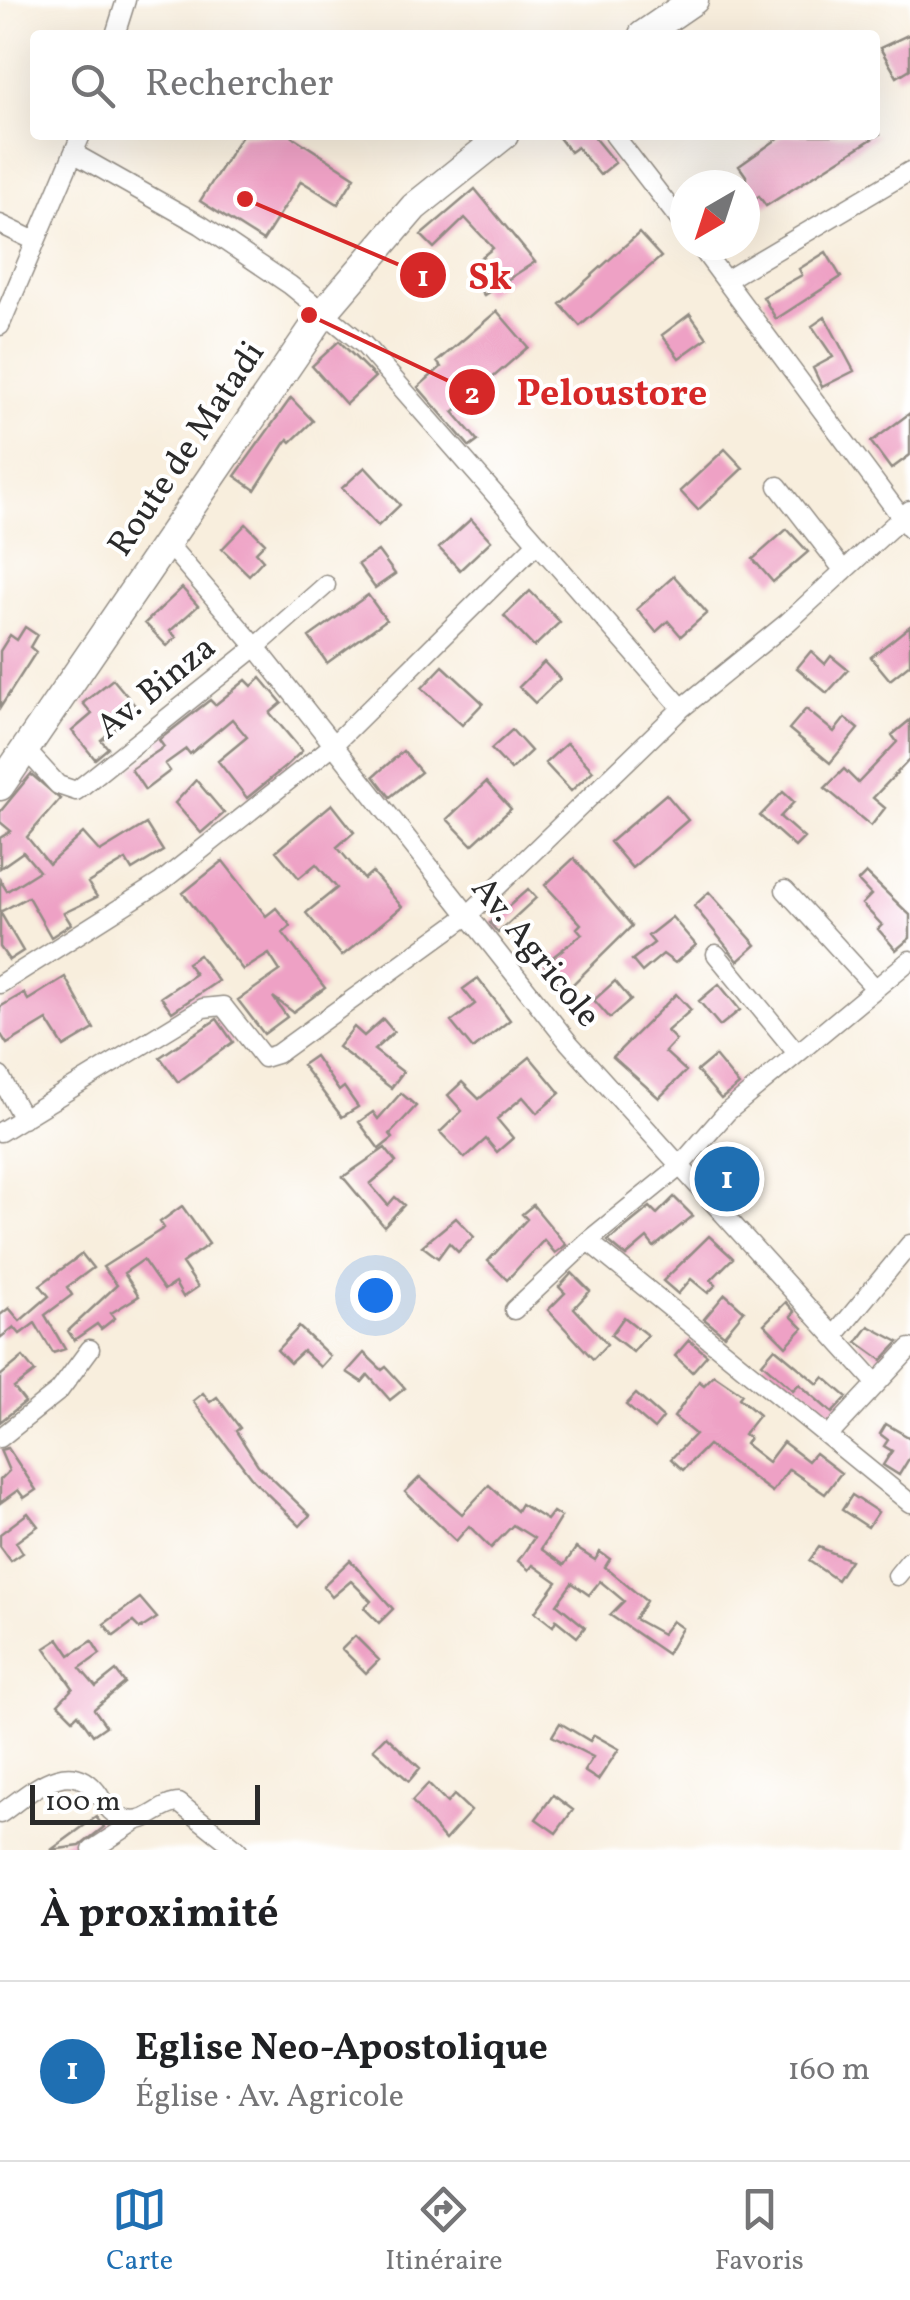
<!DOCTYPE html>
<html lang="fr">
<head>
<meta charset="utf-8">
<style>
  body { margin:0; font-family:Vollkorn,serif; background:#f6f6f6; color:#202124 }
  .compass { position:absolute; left:670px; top:170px; width:90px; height:90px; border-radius:50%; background:#fff; box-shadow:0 10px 40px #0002; rotate:219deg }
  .scale { position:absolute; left:30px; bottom:25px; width:230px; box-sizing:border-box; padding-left:10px; border:5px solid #2b2b2b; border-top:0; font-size:28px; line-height:35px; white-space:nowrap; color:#2b2b2b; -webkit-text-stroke:8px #fff; paint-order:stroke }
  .you { position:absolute; left:375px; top:1295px; width:35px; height:35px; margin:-25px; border:8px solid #fff; border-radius:50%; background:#1a73e8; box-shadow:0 0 0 15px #1a73e833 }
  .badge { display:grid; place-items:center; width:65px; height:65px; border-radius:50%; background:#1f6fb2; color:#fff; font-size:32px; font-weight:700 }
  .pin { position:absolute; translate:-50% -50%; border:5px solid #fff; box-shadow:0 2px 10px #0006 }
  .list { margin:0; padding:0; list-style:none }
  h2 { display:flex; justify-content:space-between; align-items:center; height:130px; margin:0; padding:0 40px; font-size:42px }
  h2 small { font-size:32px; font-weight:400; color:#757577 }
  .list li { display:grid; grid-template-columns:65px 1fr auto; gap:30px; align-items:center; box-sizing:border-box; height:180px; padding:0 40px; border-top:2px solid #e0e0e0 }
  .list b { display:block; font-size:38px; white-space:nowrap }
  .list p { margin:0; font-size:32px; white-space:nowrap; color:#757577 }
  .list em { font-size:32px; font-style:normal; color:#757577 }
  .icon { flex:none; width:55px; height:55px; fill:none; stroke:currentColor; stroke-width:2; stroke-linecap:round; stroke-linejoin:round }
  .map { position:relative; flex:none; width:910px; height:1850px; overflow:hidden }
  .search { position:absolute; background:#fff; box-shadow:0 10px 40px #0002; left:30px; right:30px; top:30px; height:110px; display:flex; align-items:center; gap:25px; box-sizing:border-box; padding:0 35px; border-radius:10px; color:#757577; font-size:38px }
  .sheet { height:310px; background:#fff }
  nav { display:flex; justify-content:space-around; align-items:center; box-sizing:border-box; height:140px; border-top:2px solid #e0e0e0; background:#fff; font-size:28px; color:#757577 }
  nav a { display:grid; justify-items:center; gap:5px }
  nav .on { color:#1f6fb2 }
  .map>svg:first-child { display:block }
  .building { fill:#eea1c5 }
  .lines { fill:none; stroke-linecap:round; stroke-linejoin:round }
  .street-casing { stroke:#928c84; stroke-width:21 }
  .primary-casing { stroke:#928c84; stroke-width:31 }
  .street { stroke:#fff; stroke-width:18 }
  .primary { stroke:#fff; stroke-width:28 }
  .labels { text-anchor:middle; stroke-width:8; stroke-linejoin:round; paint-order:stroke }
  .street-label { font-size:35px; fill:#2b2b2b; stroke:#fff }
  .leader { fill:none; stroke:#d62828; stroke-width:4 }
  .callout-dot { fill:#d62828; stroke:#fff; stroke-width:4 }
  .mark-label { font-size:30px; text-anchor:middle; font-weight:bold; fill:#fff }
  .callout-label { font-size:38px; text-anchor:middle; font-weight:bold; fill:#d62828; stroke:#fff; stroke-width:8; stroke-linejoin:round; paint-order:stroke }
</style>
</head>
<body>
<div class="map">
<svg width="910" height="1850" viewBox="0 0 910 1850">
  <rect width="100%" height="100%" fill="#fff"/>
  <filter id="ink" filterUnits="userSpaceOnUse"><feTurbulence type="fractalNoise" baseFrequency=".01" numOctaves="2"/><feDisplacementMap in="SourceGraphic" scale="20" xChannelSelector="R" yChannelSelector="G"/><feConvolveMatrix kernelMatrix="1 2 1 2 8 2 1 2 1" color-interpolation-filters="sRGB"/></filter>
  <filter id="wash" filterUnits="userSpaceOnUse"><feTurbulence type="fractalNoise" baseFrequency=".0048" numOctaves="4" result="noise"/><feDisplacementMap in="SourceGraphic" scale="40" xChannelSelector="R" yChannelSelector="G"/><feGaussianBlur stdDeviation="2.25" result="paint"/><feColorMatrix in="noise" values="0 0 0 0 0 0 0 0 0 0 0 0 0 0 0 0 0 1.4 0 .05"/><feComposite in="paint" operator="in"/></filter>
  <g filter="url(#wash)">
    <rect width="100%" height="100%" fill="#f8eedd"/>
    <g id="blocks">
      <!-- building -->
      <path class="building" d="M 910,34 L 910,69 L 897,77 L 880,48 Z
        M 242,135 L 290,135 L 355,177 L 338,204 L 301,181 L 263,241 L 200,201 Z
        M 557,135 L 592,135 L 615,163 L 600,175 L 577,147 L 570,152 Z
        M 783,135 L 878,135 L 766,206 L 759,196 L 745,206 L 746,176 L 739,166 Z
        M 475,189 L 535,262 L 484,295 L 464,271 L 493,248 L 465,218 L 434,248 L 421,235 Z
        M 639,233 L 661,257 L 580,326 L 560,304 Z
        M 826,252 L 841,277 L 776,319 L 763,297 L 802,275 L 799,269 Z
        M 497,311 L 528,347 L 453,412 L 478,441 L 470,447 L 418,387 L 441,367 L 437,362 Z
        M 690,314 L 707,338 L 679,358 L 662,335 Z
        M 825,317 L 854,371 L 822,387 L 813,368 L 833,357 L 812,326 Z
        M 339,341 L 375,377 L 346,404 L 312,366 Z
        M 291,398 L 313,421 L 291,442 L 288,439 L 255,490 L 235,476 Z
        M 910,413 L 910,455 L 891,469 L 871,442 Z
        M 725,449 L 743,468 L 698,510 L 680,491 Z
        M 365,467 L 400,505 L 378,526 L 342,488 Z
        M 471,519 L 491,541 L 460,570 L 439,548 Z
        M 246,524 L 265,543 L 256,552 L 263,560 L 249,575 L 222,549 Z
        M 787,529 L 808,552 L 773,582 L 753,559 Z
        M 378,551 L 395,574 L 375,588 L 358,564 Z
        M 674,576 L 707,613 L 681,636 L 668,621 L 656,632 L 637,609 Z
        M 182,588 L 198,606 L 170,631 L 176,637 L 167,646 L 145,623 Z
        M 530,591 L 560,622 L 534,647 L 504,616 Z
        M 368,595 L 386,620 L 327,663 L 309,637 Z
        M 910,626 L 910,664 L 890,680 L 871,657 Z
        M 25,627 L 37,635 L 30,647 L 36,652 L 0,708 L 0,651 L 10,635 L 17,640 Z
        M 811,651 L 825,664 L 831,656 L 848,670 L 827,693 L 797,668 Z
        M 544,662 L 560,679 L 535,703 L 519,687 Z
        M 443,666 L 483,703 L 462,725 L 422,688 Z
        M 261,678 L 282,703 L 270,713 L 302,751 L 285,767 L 247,798 L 218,761 L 247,737 L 232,719 L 190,754 L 186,749 L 165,764 L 170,771 L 145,790 L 131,769 L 164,747 L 159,740 L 210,700 L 215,705 L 246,680 L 252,686 Z
        M 113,679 L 138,709 L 101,740 L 108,748 L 95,759 L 72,731 L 92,714 L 83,703 Z
        M 806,709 L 834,732 L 845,718 L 858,729 L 830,763 L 789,729 Z
        M 910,720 L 910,759 L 873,798 L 885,808 L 871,826 L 825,788 L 844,769 L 858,783 L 897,742 L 892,735 Z
        M 512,730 L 531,751 L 511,770 L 491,749 Z
        M 567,743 L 593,771 L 571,791 L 545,763 Z
        M 403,751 L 421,772 L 390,797 L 374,776 Z
        M 31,774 L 60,799 L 27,837 L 49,864 L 83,833 L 100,852 L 146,824 L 163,851 L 132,870 L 126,860 L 88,883 L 97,897 L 64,913 L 71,924 L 51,937 L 28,897 L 0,912 L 23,951 L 9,960 L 0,947 L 0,880 L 7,891 L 39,871 L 23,852 L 0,868 L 0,838 L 11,831 L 0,822 L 0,812 Z
        M 196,780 L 224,813 L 201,833 L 175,803 Z
        M 486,782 L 511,809 L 472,845 L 447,819 Z
        M 783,792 L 794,802 L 780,817 L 804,838 L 795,847 L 760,816 Z
        M 666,794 L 688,820 L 632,868 L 610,842 Z
        M 332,804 L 354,832 L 337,847 L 364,879 L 372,872 L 402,907 L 342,956 L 306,913 L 337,888 L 316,864 L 299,878 L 276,851 Z
        M 574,858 L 632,926 L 566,991 L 544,964 L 582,934 L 577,928 L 581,924 L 545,885 Z
        M 223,861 L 266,916 L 276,908 L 291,926 L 283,933 L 325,988 L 293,1012 L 273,997 L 287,1017 L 264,1034 L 238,1000 L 280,971 L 269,954 L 243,970 L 183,893 Z
        M 866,873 L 910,915 L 910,938 L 896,950 L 878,929 L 882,925 L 862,904 L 871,895 L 858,881 Z
        M 528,889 L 536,898 L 498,933 L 490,923 Z
        M 709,892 L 756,945 L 738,961 L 694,906 Z
        M 672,917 L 696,945 L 675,963 L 663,954 L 642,972 L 632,960 L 654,943 L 648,936 Z
        M 199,955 L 218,981 L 172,1012 L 161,997 L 195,974 L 187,963 Z
        M 65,977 L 94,1029 L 64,1047 L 47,1020 L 7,1044 L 0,1033 L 0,1007 L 24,993 L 28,1000 Z
        M 478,978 L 510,1020 L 473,1049 L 451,1022 L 475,1004 L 463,989 Z
        M 615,981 L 631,1000 L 610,1018 L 594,1000 Z
        M 719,984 L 740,1010 L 720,1026 L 699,1001 Z
        M 676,994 L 691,1010 L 667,1031 L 676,1040 L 665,1052 L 686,1071 L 659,1098 L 613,1057 Z
        M 217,1019 L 233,1042 L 178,1082 L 160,1057 Z
        M 383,1019 L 394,1032 L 374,1050 L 403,1072 L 391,1088 L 338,1047 L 354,1027 L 364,1036 Z
        M 315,1056 L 339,1091 L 344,1087 L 358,1107 L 342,1117 L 302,1065 Z
        M 715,1056 L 739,1085 L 721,1099 L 697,1071 Z
        M 530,1057 L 560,1093 L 537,1113 L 523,1097 L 497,1119 L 513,1138 L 497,1152 L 486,1139 L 465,1158 L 440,1132 L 462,1111 L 448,1095 L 462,1082 L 479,1099 Z
        M 401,1093 L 416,1106 L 390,1134 L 393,1138 L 379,1149 L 359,1122 L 373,1112 L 378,1119 Z
        M 385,1148 L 396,1162 L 370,1184 L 388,1205 L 395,1197 L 404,1205 L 384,1226 L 343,1177 Z
        M 674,1197 L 693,1216 L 654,1247 L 647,1238 L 626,1256 L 608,1241 L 650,1207 L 657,1214 Z
        M 533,1205 L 566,1245 L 555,1253 L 544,1240 L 507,1280 L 488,1261 L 527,1219 L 522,1214 Z
        M 182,1206 L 209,1244 L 182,1263 L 198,1287 L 183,1297 L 175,1283 L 164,1290 L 143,1260 L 124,1273 L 139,1296 L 111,1313 L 115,1318 L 101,1329 L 97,1324 L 74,1340 L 68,1331 L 117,1285 L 103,1267 L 164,1228 L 160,1222 Z
        M 456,1218 L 474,1237 L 458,1252 L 449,1243 L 438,1258 L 422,1246 Z
        M 709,1236 L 733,1258 L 711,1280 L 716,1285 L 708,1293 L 691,1279 L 678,1294 L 663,1281 Z
        M 82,1254 L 93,1268 L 67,1287 L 72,1295 L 45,1315 L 65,1349 L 53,1353 L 35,1323 L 20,1334 L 14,1327 L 0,1338 L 0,1315 L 9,1308 L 20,1321 L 49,1296 L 40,1285 Z
        M 572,1273 L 590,1291 L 574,1308 L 607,1344 L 593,1359 L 548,1310 L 565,1293 L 559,1287 Z
        M 725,1294 L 744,1311 L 724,1335 L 704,1319 Z
        M 786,1302 L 795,1312 L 791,1316 L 803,1328 L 786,1346 L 764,1324 Z
        M 624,1317 L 647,1335 L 633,1352 L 611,1335 Z
        M 869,1326 L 899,1342 L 882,1360 L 857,1342 Z
        M 299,1327 L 330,1356 L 320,1367 L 303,1351 L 290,1363 L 277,1350 Z
        M 689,1340 L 707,1355 L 692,1372 L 675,1356 Z
        M 775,1348 L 818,1384 L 824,1377 L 847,1397 L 832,1413 L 799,1384 L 793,1390 L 762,1363 Z
        M 364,1353 L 382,1370 L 386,1367 L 405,1388 L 390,1400 L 368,1375 L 362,1382 L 347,1372 Z
        M 23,1357 L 35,1372 L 14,1388 L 25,1402 L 0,1422 L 0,1376 Z
        M 714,1375 L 742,1394 L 739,1398 L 759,1415 L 744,1434 L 749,1438 L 745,1444 L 768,1462 L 783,1442 L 808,1461 L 815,1453 L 841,1473 L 825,1494 L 789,1469 L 772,1492 L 708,1445 L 683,1470 L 671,1459 L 695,1434 L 674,1417 L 699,1381 L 704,1385 Z
        M 203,1393 L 210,1402 L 217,1397 L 240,1428 L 236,1431 L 258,1465 L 310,1515 L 300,1526 L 254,1481 L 193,1401 Z
        M 636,1394 L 663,1418 L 654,1429 L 626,1405 Z
        M 886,1424 L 910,1438 L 910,1457 L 899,1475 L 883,1465 L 892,1451 L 884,1446 L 888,1440 L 880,1434 Z
        M 8,1448 L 36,1490 L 24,1498 L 18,1490 L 0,1503 L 0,1480 L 9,1471 L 0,1450 Z
        M 420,1477 L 462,1514 L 489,1485 L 517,1511 L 521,1504 L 547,1520 L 553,1512 L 561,1517 L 541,1549 L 564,1565 L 576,1548 L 595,1560 L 600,1552 L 610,1559 L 605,1567 L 646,1601 L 635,1619 L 662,1634 L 672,1621 L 682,1628 L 667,1654 L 610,1615 L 624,1601 L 600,1581 L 589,1595 L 572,1583 L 557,1604 L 585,1627 L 577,1637 L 556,1620 L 553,1626 L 535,1612 L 557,1582 L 533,1565 L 529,1570 L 518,1561 L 534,1538 L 513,1525 L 491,1548 L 469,1526 L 456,1541 L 405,1492 Z
        M 852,1495 L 878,1512 L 868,1527 L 842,1510 Z
        M 28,1513 L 38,1526 L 16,1542 L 23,1553 L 11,1561 L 0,1546 L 0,1534 Z
        M 819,1547 L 850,1560 L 837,1580 L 809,1561 Z
        M 350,1560 L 393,1609 L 379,1623 L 364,1608 L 371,1601 L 351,1581 L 332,1597 L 323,1586 Z
        M 140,1598 L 157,1618 L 140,1629 L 133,1622 L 114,1636 L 104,1624 Z
        M 355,1636 L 379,1660 L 366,1673 L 342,1649 Z
        M 59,1639 L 70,1655 L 92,1641 L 100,1654 L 80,1668 L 96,1687 L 116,1671 L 125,1683 L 94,1709 L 106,1726 L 93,1735 L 78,1714 L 73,1719 L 58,1704 L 73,1688 L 45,1648 Z
        M 560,1723 L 590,1741 L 594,1735 L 619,1749 L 598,1780 L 584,1771 L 593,1757 L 552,1736 Z
        M 386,1736 L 420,1768 L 409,1781 L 373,1749 Z
        M 428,1784 L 447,1803 L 454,1795 L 471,1811 L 445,1840 L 412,1801 Z
        M 553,1795 L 573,1810 L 556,1833 L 536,1819 Z
        M 96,1817 L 104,1827 L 80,1846 L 51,1850 Z"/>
    </g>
  </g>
  <g filter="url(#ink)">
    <use href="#blocks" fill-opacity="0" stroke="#928c84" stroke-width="2.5"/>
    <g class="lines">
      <!-- street casing -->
      <g class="street-casing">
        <path id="street" d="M 115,35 L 126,0
          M 614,135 L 685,227
          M 75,154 L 201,225 L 290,285 L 364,345 L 682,708
          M 0,224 L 35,241
          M 699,245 L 910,529
          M 726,280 L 910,171
          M 0,326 L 81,135
          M 778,486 L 844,571
          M 167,543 L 256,647 L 569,1043 L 876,1383
          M 25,749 L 58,785 L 76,791 L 256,647 L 326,585
          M 785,890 L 875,988
          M 716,954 L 797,1053
          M 0,984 L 161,882 L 332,746 L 536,544
          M 0,1076 L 23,1119
          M 0,1132 L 203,1008 L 223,1006 L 264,1058 L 277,1054 L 466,917 L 682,708 L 788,622 L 910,510
          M 588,1241 L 910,1503
          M 514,1310 L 588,1241 L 678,1168 L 727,1112 L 910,960
          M 834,1336 L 910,1244
          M 830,1434 L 910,1348
          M 0,1438 L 59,1391 L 90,1349
          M 897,1576 L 910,1560
          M 0,1814 C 31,1792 70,1753 99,1795 C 106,1807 114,1817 128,1820 C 147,1825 161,1803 179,1803 L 238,1850
          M 92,1850 L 136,1821"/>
      </g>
      <!-- primary casing -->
      <g class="primary-casing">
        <path id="primary" d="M 643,35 L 694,0
          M 0,786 L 325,311 L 414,207 L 504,135"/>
      </g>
      <!-- street -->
      <use href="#street" class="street"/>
      <!-- primary -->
      <use href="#primary" class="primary"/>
    </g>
  </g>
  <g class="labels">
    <!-- street labels -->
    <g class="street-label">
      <text transform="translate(185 448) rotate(-56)" y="12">Route de Matadi</text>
      <text transform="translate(155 686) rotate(-39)" y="12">Av. Binza</text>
      <text transform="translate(537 951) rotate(51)" y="12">Av. Agricole</text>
    </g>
  </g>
  <!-- callouts -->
  <path class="leader" d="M245 199L423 275M309 315L472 392"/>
  <g class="callout-dot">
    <circle cx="245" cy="199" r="10"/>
    <circle cx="309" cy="315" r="10"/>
    <circle cx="423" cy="275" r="25"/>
    <circle cx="472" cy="392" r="25"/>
  </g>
  <g class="mark-label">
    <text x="423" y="286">1</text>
    <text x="472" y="403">2</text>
  </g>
  <g class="callout-label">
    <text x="490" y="289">Sk</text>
    <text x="612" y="405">Peloustore</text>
  </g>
</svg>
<svg class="compass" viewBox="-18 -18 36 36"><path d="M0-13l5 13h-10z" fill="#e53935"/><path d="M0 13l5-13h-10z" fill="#757577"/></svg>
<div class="scale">100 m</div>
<div class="you"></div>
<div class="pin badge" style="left:727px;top:1179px">1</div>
<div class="search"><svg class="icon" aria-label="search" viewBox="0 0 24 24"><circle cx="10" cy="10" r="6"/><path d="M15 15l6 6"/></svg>Rechercher</div>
</div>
<section class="sheet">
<h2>À proximité<small></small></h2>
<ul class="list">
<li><span class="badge">1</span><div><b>Eglise Neo-Apostolique</b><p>Église · Av. Agricole</p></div><em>160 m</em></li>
</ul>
</section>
<nav>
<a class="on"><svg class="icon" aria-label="map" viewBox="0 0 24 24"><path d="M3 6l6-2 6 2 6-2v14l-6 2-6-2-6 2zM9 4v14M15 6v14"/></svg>Carte</a>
<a><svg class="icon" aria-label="directions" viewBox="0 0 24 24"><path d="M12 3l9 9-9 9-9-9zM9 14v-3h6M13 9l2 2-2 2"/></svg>Itinéraire</a>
<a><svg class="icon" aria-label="saved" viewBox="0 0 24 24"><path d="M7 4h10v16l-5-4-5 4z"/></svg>Favoris</a>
</nav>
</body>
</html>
